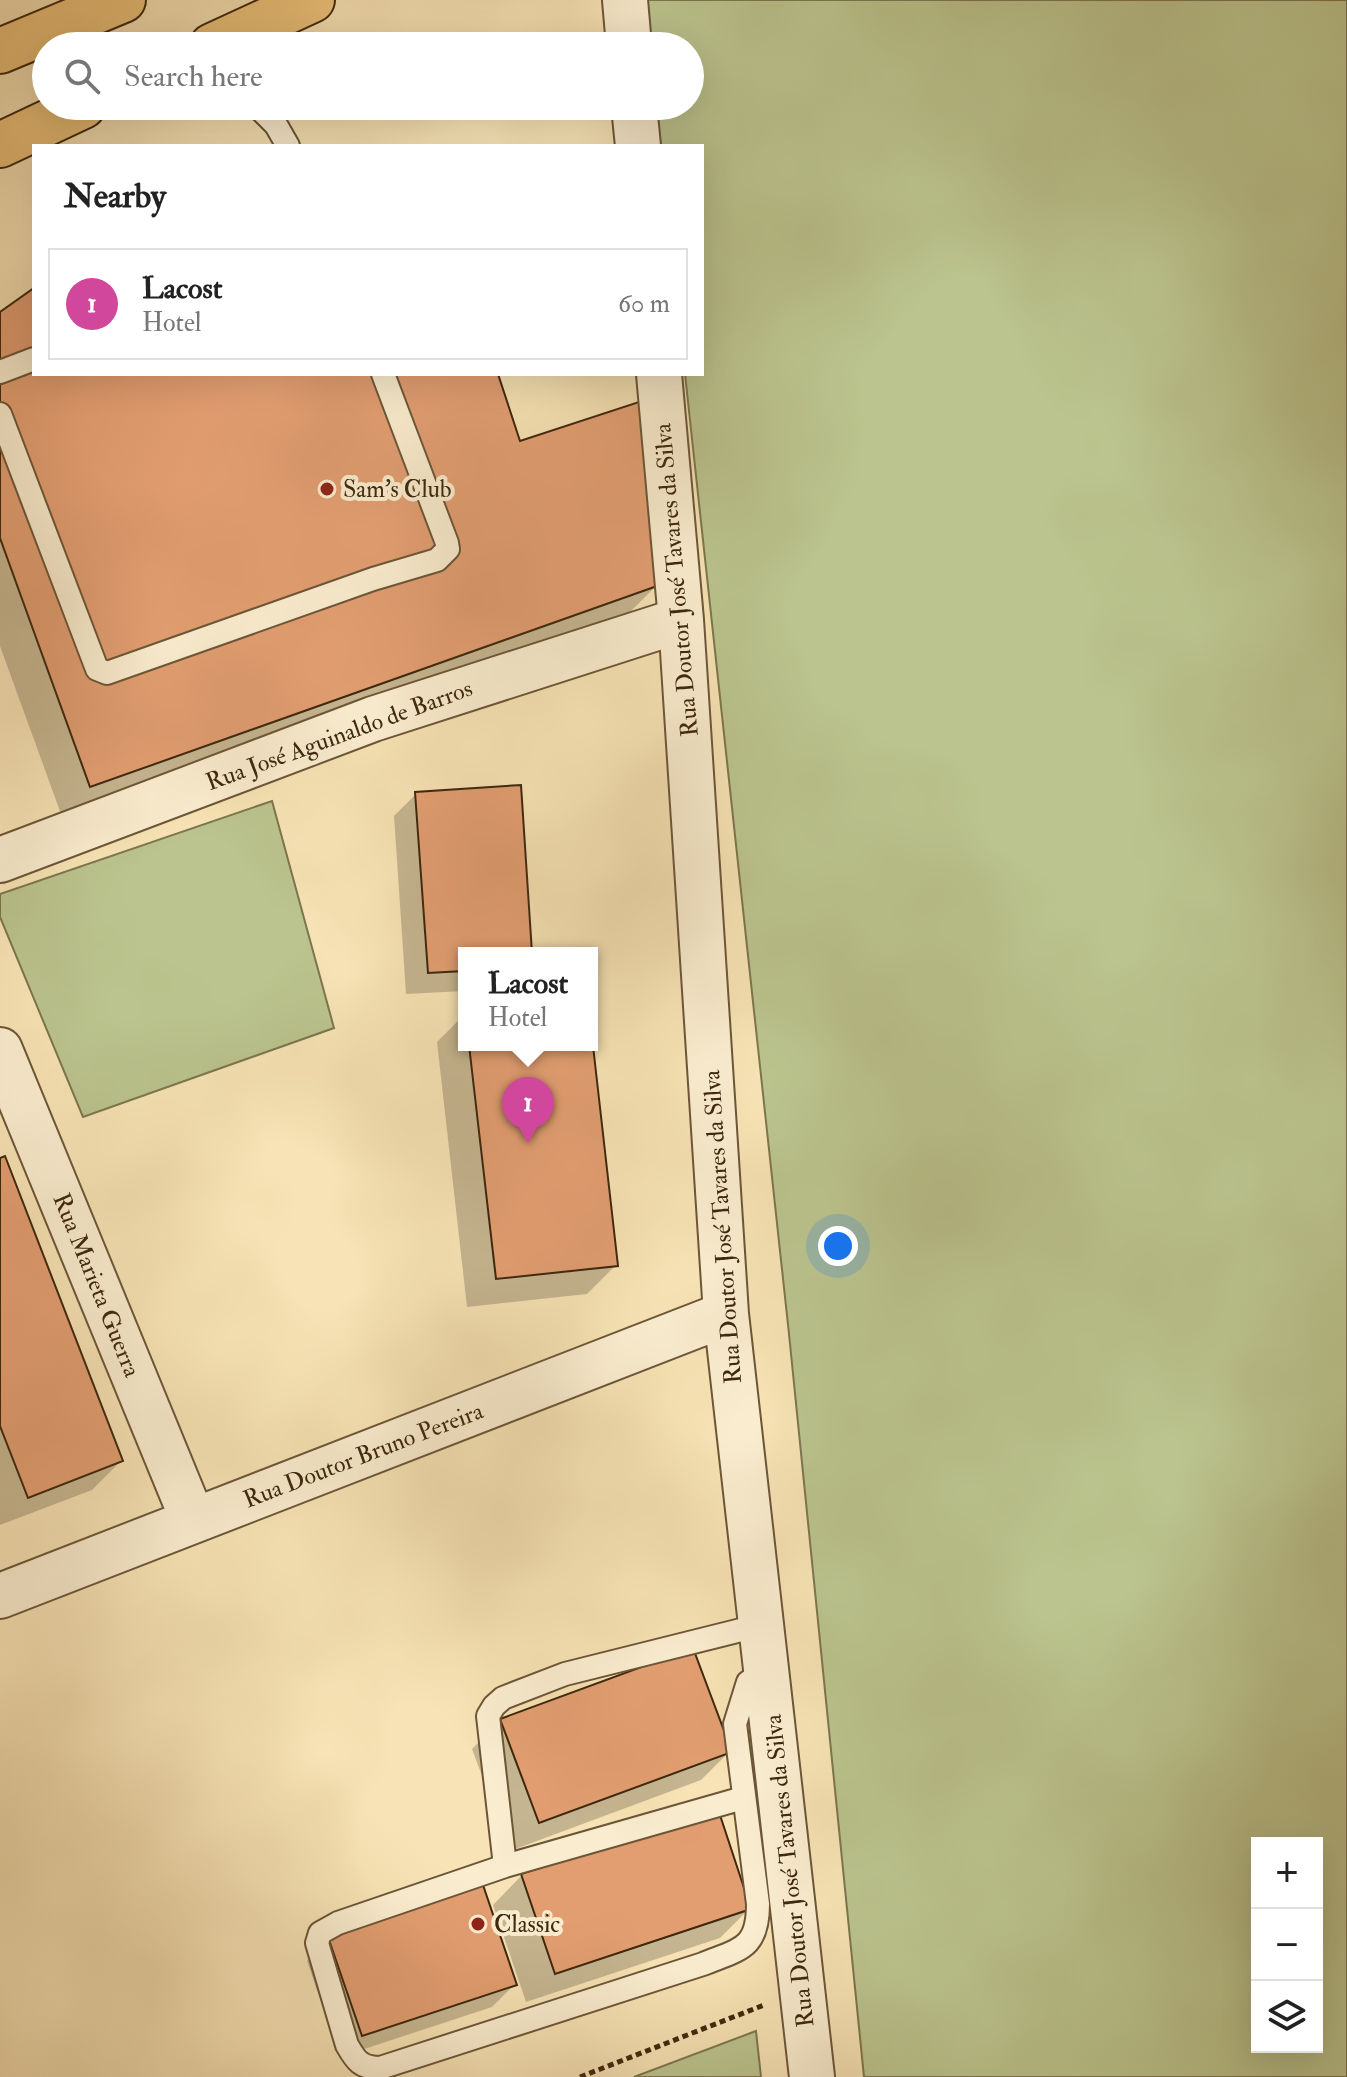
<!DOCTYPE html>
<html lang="en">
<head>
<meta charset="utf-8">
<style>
  body { margin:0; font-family:"IM FELL Double Pica",serif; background:#f6f6f6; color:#222 }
  .controls { position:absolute; right:24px; bottom:24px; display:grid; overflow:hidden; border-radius:0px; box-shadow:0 8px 32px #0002 }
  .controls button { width:72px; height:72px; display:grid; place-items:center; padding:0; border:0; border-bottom:2px solid #e0e0e0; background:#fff; color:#222; font:40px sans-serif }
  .you { position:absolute; left:838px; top:1246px; width:28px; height:28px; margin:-20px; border:6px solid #fff; border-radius:50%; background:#1a73e8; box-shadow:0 0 0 12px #1a73e833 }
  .badge { display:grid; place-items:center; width:52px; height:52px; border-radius:50%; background:#ea580c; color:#fff; font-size:26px; font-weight:700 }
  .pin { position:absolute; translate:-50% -66px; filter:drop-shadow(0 2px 4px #0008) }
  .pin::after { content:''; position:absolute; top:42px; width:28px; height:24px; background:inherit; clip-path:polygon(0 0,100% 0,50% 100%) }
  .popup { position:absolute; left:458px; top:947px; width:140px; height:104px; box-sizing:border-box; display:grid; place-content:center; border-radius:0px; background:#fff; filter:drop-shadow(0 2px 6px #0005); font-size:26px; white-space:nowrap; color:#767676 }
  .popup b { font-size:30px; color:#222 }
  .popup::after { content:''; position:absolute; left:50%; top:100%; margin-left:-16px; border:16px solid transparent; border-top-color:#fff }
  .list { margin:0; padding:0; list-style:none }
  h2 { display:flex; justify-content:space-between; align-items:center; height:104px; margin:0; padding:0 32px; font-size:34px }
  h2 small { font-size:26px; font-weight:400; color:#767676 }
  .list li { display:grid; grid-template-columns:52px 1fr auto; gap:24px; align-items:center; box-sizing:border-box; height:112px; margin:0 16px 16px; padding:0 16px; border:2px solid #e0e0e0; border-radius:0px }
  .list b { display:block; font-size:30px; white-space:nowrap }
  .list p { margin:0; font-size:26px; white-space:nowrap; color:#767676 }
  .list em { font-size:26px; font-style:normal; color:#767676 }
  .icon { flex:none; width:44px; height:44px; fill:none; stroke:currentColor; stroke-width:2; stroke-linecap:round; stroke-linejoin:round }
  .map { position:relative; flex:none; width:1347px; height:2077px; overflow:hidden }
  .search { position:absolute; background:#fff; box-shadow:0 8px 32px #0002; left:32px; top:32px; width:672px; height:88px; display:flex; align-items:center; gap:20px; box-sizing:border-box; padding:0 28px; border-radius:44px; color:#767676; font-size:30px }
  .panel { position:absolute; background:#fff; box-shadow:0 8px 32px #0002; left:32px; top:144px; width:672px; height:232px; border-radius:0px }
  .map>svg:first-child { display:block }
  .green { fill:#bbc48e; stroke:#7c764e; stroke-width:2; fill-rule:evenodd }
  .shadow { fill:#0003 }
  .building { fill:#e29e71; stroke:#3d270e; stroke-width:2 }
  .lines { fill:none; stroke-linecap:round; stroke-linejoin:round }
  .lane-casing { stroke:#6c5638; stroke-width:26 }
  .street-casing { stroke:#6c5638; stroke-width:48 }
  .primary-casing { stroke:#3d270e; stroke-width:48 }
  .highway-casing { stroke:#3d270e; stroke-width:48 }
  .path { stroke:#3d270e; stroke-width:5; stroke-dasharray:6 4; stroke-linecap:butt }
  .lane { stroke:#faedcf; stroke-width:22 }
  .street { stroke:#faedcf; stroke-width:44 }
  .primary { stroke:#ecc27a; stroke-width:44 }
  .highway { stroke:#ecc27a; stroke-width:44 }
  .poi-dot { fill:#8f2418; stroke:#faedcf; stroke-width:3 }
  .labels { text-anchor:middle; stroke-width:8; stroke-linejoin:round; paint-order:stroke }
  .poi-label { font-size:24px; fill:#3d270e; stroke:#faedcf; text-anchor:start }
  .street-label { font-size:24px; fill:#3d270e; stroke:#faedcf }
</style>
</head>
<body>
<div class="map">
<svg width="1347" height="2077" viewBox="0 0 1347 2077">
  <rect width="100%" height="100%" fill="#f7e3b5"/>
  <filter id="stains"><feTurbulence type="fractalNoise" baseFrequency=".0025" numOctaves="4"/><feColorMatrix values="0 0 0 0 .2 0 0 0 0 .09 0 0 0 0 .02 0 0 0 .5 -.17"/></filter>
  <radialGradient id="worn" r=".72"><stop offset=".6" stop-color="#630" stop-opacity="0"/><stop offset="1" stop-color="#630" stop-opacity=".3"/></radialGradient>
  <!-- green -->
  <path class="green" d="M 645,0 L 1347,0 L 1347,2077 L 864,2077 L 789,1334 L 685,374 L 702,374 L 702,146 L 661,146 L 656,106 L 690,106 L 690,46 L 650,46 ZM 1257,1843 L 1317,1843 L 1317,2047 L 1257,2047 Z
    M 272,801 L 334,1028 L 83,1117 L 0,917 L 0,894 Z
    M 756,2031 L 761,2077 L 634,2077 Z"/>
  <!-- shadow -->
  <path class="shadow" d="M 34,291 L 34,374 L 496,374 L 519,443 L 658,584 L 629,613 L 61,814 L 0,646 L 0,315 Z
    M 416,794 L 530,953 L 464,953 L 464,991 L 406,994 L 394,816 Z
    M 464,1015 L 464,1045 L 591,1045 L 616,1265 L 587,1294 L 467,1307 L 437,1042 Z
    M 0,1161 L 121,1461 L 92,1490 L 0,1525 Z
    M 501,1720 L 730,1751 L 701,1780 L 510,1851 L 472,1749 Z
    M 522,1875 L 749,1909 L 720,1938 L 526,2002 L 493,1905 Z
    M 329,1938 L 515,1984 L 492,2007 L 340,2057 L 307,1961 Z"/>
  <!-- building -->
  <path class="building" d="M 34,288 L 34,374 L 498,374 L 520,441 L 648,399 L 660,585 L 90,787 L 0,538 L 0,312 Z
    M 521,785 L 532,953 L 464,953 L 464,971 L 428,973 L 415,792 Z
    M 592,1037 L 618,1266 L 496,1279 L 469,1045 L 592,1045 Z
    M 5,1156 L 123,1461 L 28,1498 L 0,1426 L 0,1158 Z
    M 693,1648 L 732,1752 L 539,1823 L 500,1719 Z
    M 718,1809 L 751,1909 L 555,1974 L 521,1874 Z
    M 483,1885 L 517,1985 L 362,2036 L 328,1937 Z"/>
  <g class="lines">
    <!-- lane casing -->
    <g class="lane-casing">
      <path id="lane" d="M 257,106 L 276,125 L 288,146
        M 0,372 L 34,359
        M 0,414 L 97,669 L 107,673 L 373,579 L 437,560 L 448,549 L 447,543 L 383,374
        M 761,1625 L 565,1674 L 503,1698 L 494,1706 L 488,1716 L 505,1866 L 338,1923 L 320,1933 L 317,1943 L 347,2045 C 356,2061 361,2068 380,2068 L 703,1964 C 740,1949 758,1949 758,1904 L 735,1724 L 748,1682 L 766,1672
        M 505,1866 L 743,1798"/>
    </g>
    <!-- street casing -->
    <g class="street-casing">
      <path id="street" d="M 625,0 L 629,46
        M 634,106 L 638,146
        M 659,374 L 681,620 L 726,1314 L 812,2077
        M 0,860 L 373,719 L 681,620
        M 0,1050 L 193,1520
        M 0,1596 L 726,1314"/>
    </g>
    <!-- primary casing -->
    <g class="primary-casing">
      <path id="primary" d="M 212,46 L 312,0
        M 0,145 L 83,106"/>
    </g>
    <!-- highway casing -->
    <g class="highway-casing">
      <path id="highway" d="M 0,51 L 123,0"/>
    </g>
    <!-- path -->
    <path class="path" d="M 580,2077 L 764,2005"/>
    <!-- lane -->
    <use href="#lane" class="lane"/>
    <!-- street -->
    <use href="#street" class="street"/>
    <!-- primary -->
    <use href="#primary" class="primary"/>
    <!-- highway -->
    <use href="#highway" class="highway"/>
  </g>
  <!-- markers -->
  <g class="poi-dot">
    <circle cx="327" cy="489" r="8"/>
    <circle cx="478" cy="1924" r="8"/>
  </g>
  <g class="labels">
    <!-- poi labels -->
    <g class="poi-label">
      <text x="343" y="497">Sam's Club</text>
      <text x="494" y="1932">Classic</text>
    </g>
    <!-- street labels -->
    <g class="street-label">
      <text transform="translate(676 580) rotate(-95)" y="8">Rua Doutor José Tavares da Silva</text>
      <text transform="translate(339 735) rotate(-20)" y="8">Rua José Aguinaldo de Barros</text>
      <text transform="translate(722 1227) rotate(-94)" y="8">Rua Doutor José Tavares da Silva</text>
      <text transform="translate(97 1285) rotate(68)" y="8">Rua Marieta Guerra</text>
      <text transform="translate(363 1455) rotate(-21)" y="8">Rua Doutor Bruno Pereira</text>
      <text transform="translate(789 1871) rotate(-96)" y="8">Rua Doutor José Tavares da Silva</text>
    </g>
  </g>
  <rect width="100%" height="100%" filter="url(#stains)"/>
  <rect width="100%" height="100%" fill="url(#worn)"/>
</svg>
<div class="controls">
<button>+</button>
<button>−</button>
<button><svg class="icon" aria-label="layers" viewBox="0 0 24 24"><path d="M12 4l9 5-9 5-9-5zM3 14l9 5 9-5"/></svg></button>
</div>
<div class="you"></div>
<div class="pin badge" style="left:528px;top:1143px;background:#d1479c">1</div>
<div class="popup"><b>Lacost</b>Hotel</div>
<div class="search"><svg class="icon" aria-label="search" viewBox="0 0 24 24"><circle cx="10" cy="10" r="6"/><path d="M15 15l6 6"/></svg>Search here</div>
<section class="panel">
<h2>Nearby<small></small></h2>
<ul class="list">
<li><span class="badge" style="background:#d1479c">1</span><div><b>Lacost</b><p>Hotel</p></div><em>60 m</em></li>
</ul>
</section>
</div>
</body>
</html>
